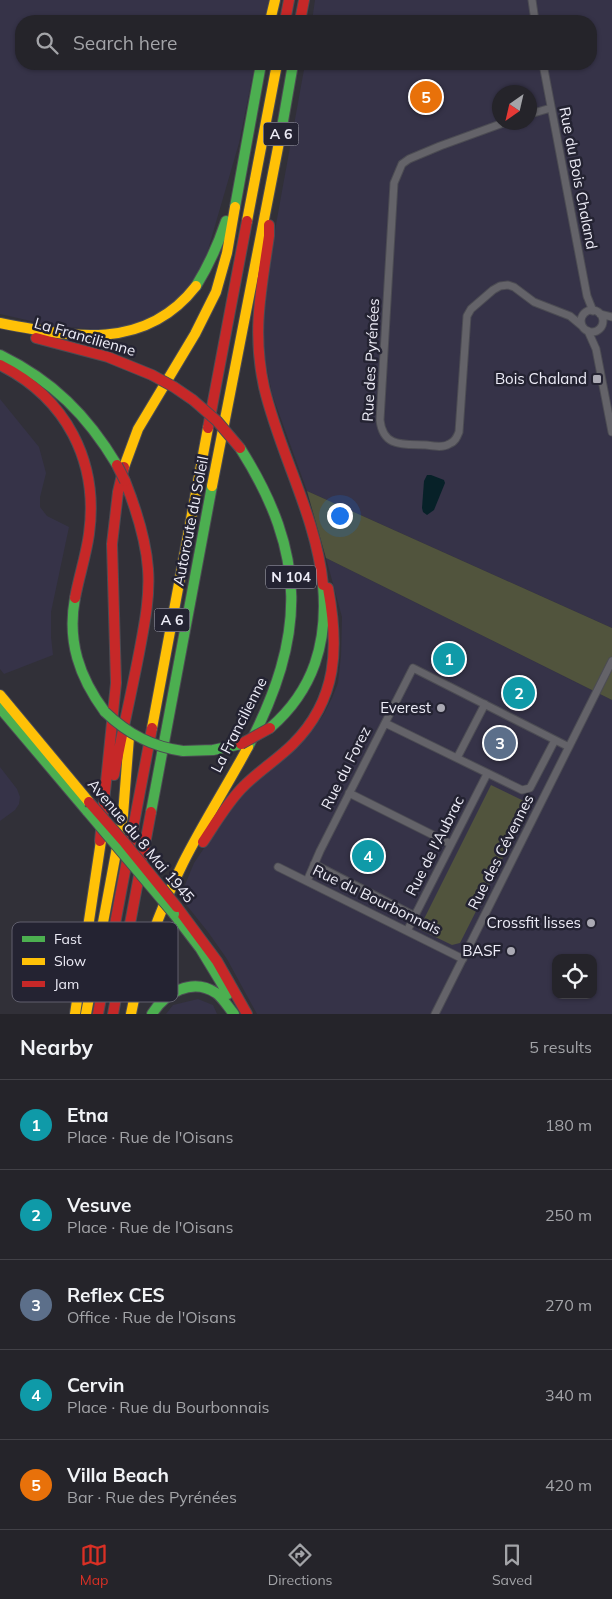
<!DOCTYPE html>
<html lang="en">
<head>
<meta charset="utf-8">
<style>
  body { margin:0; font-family:Mulish,sans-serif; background:#2d2c32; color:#f1f3f6 }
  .controls { position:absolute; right:15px; bottom:15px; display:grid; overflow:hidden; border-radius:10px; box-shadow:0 1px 4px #0004 }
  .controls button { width:45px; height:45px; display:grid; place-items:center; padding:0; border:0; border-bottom:1px solid #424147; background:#25242a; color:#f1f3f6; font:25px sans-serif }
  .compass { position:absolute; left:492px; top:85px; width:45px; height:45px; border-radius:50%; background:#25242a; box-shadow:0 1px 4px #0004; rotate:214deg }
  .you { position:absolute; left:339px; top:515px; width:18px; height:18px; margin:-12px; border:4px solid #fff; border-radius:50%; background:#1a73e8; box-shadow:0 0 0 8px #1a73e833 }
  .badge { display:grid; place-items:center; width:32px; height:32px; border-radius:50%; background:#d93025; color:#fff; font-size:16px; font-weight:700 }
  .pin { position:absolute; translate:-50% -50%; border:2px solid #fff; box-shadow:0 1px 5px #0006 }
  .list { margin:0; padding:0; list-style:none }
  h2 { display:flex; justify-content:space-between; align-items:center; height:65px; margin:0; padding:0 20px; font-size:21px }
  h2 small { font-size:16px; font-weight:400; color:#a3a4a8 }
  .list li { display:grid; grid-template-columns:32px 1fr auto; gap:15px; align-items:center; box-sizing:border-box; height:90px; padding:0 20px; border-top:1px solid #424147 }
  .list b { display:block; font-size:19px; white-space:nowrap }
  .list p { margin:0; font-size:16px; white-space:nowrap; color:#a3a4a8 }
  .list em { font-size:16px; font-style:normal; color:#a3a4a8 }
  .icon { flex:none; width:28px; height:28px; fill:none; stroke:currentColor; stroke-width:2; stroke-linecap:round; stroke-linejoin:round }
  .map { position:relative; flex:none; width:612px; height:1014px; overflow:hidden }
  .search { position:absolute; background:#25242a; box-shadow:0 1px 4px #0004; left:15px; right:15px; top:15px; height:55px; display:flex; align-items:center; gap:12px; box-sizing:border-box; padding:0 18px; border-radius:20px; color:#a3a4a8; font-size:19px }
  .sheet { height:515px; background:#25242a }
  nav { display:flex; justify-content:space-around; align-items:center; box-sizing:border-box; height:70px; border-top:1px solid #424147; background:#25242a; font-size:14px; color:#a3a4a8 }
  nav a { display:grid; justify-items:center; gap:2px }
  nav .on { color:#d93025 }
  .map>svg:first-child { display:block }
  .built { fill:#363348; fill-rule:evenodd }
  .green { fill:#51543d }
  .water { fill:#072128 }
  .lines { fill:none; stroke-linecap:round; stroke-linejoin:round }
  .street-casing { stroke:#4c4c53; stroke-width:9 }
  .fast-casing { stroke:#4c4c53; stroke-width:12 }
  .slow-casing { stroke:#4c4c53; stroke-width:12 }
  .jam-casing { stroke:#4c4c53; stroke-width:12 }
  .street { stroke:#646369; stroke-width:7 }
  .fast { stroke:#4caf50; stroke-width:10 }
  .slow { stroke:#ffc107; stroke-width:10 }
  .jam { stroke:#c62828; stroke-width:10 }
  .fast-bridge-casing { stroke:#4c4c53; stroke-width:12; stroke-linecap:butt }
  .jam-bridge-casing { stroke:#4c4c53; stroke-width:12; stroke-linecap:butt }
  .fast-bridge { stroke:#4caf50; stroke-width:10 }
  .jam-bridge { stroke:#c62828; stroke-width:10 }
  .poi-dot { fill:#abaab4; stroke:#242332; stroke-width:2 }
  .labels { text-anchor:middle; stroke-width:5; stroke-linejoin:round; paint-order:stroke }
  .shield { fill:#242332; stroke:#b1b0bc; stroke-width:1 }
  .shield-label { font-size:14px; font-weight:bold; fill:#edecf7 }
  .street-label { font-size:15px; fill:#edecf7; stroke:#242332 }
  .poi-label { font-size:15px; fill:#edecf7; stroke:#242332; text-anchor:end }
  .key { fill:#242332; stroke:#605f6d; stroke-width:1 }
  .key-label { font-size:14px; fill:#edecf7 }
</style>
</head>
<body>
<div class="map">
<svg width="612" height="1014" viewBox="0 0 612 1014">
  <rect width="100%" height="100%" fill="#313038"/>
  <!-- built -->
  <path class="built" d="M 0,0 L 269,0 L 264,21 L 21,21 L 21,64 L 255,64 L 239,143 L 203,267 L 187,290 L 166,308 L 145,319 L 123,327 L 95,329 L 53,326 L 0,314 Z
    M 315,0 L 612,0 L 612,628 L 307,491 L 272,394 L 264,353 L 263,326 L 271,252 L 305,64 L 591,64 L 591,21 L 312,21 ZM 500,92 L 530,92 L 530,122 L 500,122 Z
    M 0,399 L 39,447 L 46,473 L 40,497 L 40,507 L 47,516 L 69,527 L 51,612 L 51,637 L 53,655 L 4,674 L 0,669 Z
    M 326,558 L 612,700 L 612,1014 L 257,1014 L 227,959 L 208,932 L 180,897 L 194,863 L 221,823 L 247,789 L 312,731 L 324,714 L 332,698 L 338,683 L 341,656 L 342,617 ZM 556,958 L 593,958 L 593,995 L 556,995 Z
    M 0,767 L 17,789 L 20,797 L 19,804 L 15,810 L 0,821 Z
    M 198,999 L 213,1005 L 217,1014 L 166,1014 L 173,1005 Z"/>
  <!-- green -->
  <path class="green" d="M 307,491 L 612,628 L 612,700 L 326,558 Z
    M 491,785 L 530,804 L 460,943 L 452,945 L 419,929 Z"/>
  <!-- water -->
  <path class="water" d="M 427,475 L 431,475 L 444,480 L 445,483 L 434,510 L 427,515 L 423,512 L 422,508 L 424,481 Z"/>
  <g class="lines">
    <!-- street casing -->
    <g class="street-casing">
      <path id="street" d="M 532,0 L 535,21
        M 543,64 L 587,296 L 593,311
        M 530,114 L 551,108
        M 506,122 L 440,146 L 409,159 L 402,164 L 394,183 L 380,420 C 383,448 404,444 426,445 C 433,446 443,448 449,444 C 455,442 457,437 459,432 L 467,316 L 471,309 L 493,290 L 500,286 L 508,285 L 514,287 L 534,302 L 570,316 L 582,326
        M581 321a11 11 0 1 1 22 0a11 11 0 1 1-22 0Z
        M 600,314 L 612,317
        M 588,331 L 596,349 L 612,432
        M 385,723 L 522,790 L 530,788 L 555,740
        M 457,758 L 485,704
        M 349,793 L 451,844
        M 314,864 L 415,916
        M 278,867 L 463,959
        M 307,881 L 320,851 L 413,668 L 569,747
        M 407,931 L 487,774
        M 435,1014 L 612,661"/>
    </g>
    <!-- fast casing -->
    <g class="fast-casing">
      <path id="fast" d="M 282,127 L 293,64
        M 235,207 L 261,64
        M 196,286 C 209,265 218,245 226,221
        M 0,355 C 53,381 87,415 117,465
        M 240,448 C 308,555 306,636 248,747
        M 75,598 C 67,641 79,677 105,712
        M 0,708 L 88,812
        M 270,728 C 314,690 328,642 323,585
        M 183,751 L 213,750 L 241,744
        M 151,812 L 212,486
        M 174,914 L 200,948 L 228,994
        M 152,1014 C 165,993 192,977 216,993 C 223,998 228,1007 234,1014"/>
    </g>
    <!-- slow casing -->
    <g class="slow-casing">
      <path id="slow" d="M 270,21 L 275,0
        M 247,221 L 277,64
        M 0,323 C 71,337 145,352 196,286
        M 124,467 L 138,429 L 195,334 L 216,292 L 227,253 L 235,207
        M 212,486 L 282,127
        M 0,695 L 89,802
        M 152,728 L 208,428
        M 75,1014 L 102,834
        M 86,1014 L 123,815 L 129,737
        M 131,1014 C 141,961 159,911 183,863 C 203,823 227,786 248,747"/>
    </g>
    <!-- jam casing -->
    <g class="jam-casing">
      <path id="jam" d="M 285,21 L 289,0
        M 300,21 L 304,0
        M 269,225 L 269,236 C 261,291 252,332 264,387 C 280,455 316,515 323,585
        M 36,338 L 108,357 L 152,375
        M 0,365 C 66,398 99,461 89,534 C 86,556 79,576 75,598
        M 174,387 L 193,400
        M 208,428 L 247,221
        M 114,775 C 122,733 132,691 140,648 C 145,622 150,595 148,569 C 146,539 136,509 125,481
        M 100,841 L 116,683 L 112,544 L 118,492 L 124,467
        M 203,842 C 215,824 226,805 241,789 C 257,772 277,760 293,744 C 338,699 339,647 328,588
        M 177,907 L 217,961 L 247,1014
        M 98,1014 L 152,728
        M 113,1014 L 151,812"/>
    </g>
    <!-- street -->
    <use href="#street" class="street"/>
    <!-- fast -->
    <use href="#fast" class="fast"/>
    <!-- slow -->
    <use href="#slow" class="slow"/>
    <!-- jam -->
    <use href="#jam" class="jam"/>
    <!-- fast-bridge casing -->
    <g class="fast-bridge-casing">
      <path id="fast-bridge" d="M 105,712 C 128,734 152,747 183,751
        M 88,812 L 174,914"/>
    </g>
    <!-- jam-bridge casing -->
    <g class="jam-bridge-casing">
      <path id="jam-bridge" d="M 152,375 L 174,387
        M 193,400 L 217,421 L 240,448
        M 117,465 L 125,481
        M 241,744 L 270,728
        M 89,802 L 125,843 L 177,907"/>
    </g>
    <!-- fast-bridge -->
    <use href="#fast-bridge" class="fast-bridge"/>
    <!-- jam-bridge -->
    <use href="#jam-bridge" class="jam-bridge"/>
  </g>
  <!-- markers -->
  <g class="poi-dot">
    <rect x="592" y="374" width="10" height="10" rx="2.5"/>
    <circle cx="441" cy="708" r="5"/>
    <circle cx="591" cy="923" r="5"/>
    <circle cx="511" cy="951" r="5"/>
  </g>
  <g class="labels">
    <!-- shield labels -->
    <g class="shield">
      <rect x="263.5" y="122.5" width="35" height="23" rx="4"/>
      <rect x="266" y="565.5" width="50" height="23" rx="4"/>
      <rect x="154.5" y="608.5" width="35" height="23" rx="4"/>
    </g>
    <g class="shield-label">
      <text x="281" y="139">A 6</text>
      <text x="291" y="582">N 104</text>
      <text x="172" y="625">A 6</text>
    </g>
    <!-- street labels -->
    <g class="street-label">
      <text transform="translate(578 178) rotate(79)" y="5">Rue du Bois Chaland</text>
      <text transform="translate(85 337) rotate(16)" y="5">La Francilienne</text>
      <text transform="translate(371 360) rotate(-87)" y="5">Rue des Pyrénées</text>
      <text transform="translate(191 521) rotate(-79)" y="5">Autoroute du Soleil</text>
      <text transform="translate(239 725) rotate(-63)" y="5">La Francilienne</text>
      <text transform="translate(346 768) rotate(-63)" y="5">Rue du Forez</text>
      <text transform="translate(141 841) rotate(50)" y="5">Avenue du 8 Mai 1945</text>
      <text transform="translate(435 846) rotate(-63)" y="5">Rue de l'Aubrac</text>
      <text transform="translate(501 852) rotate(-63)" y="5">Rue des Cévennes</text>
      <text transform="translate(377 900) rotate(26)" y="5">Rue du Bourbonnais</text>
    </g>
    <!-- poi labels -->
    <g class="poi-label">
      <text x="587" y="384">Bois Chaland</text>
      <text x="431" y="713">Everest</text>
      <text x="581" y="928">Crossfit lisses</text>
      <text x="501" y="956">BASF</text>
    </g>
  </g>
  <!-- legend -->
  <rect x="12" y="922" width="166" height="80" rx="8" class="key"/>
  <rect x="22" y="936" width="23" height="6" fill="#4caf50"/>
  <rect x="22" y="958" width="23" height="7" fill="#ffc107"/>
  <rect x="22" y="981" width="23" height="6" fill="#c62828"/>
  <g class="key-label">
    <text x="54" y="944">Fast</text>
    <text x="54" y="966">Slow</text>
    <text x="54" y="989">Jam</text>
  </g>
</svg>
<div class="controls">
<button><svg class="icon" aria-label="locate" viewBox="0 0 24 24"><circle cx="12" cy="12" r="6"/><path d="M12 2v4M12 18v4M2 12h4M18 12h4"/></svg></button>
</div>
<svg class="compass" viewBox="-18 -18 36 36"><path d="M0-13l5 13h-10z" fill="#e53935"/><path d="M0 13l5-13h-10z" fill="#a3a4a8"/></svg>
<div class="you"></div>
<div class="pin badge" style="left:449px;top:659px;background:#0f9aa8">1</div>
<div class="pin badge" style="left:519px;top:693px;background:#0f9aa8">2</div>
<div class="pin badge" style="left:500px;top:743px;background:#5c6f8a">3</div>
<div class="pin badge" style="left:368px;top:856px;background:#0f9aa8">4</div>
<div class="pin badge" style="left:426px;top:97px;background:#e8710a">5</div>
<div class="search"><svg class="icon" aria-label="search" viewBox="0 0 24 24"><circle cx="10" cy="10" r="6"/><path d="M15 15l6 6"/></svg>Search here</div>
</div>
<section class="sheet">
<h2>Nearby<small>5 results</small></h2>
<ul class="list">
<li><span class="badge" style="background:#0f9aa8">1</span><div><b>Etna</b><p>Place · Rue de l'Oisans</p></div><em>180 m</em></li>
<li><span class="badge" style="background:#0f9aa8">2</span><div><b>Vesuve</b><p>Place · Rue de l'Oisans</p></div><em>250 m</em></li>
<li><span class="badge" style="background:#5c6f8a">3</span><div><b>Reflex CES</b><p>Office · Rue de l'Oisans</p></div><em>270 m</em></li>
<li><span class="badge" style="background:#0f9aa8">4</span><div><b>Cervin</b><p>Place · Rue du Bourbonnais</p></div><em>340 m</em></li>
<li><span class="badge" style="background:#e8710a">5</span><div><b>Villa Beach</b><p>Bar · Rue des Pyrénées</p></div><em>420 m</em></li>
</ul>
</section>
<nav>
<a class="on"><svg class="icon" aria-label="map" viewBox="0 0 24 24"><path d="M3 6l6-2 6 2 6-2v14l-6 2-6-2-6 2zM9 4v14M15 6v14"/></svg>Map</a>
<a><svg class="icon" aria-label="directions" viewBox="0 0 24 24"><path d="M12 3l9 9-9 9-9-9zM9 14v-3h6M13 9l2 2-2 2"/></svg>Directions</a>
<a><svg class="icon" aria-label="saved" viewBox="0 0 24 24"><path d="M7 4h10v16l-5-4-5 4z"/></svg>Saved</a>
</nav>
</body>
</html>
